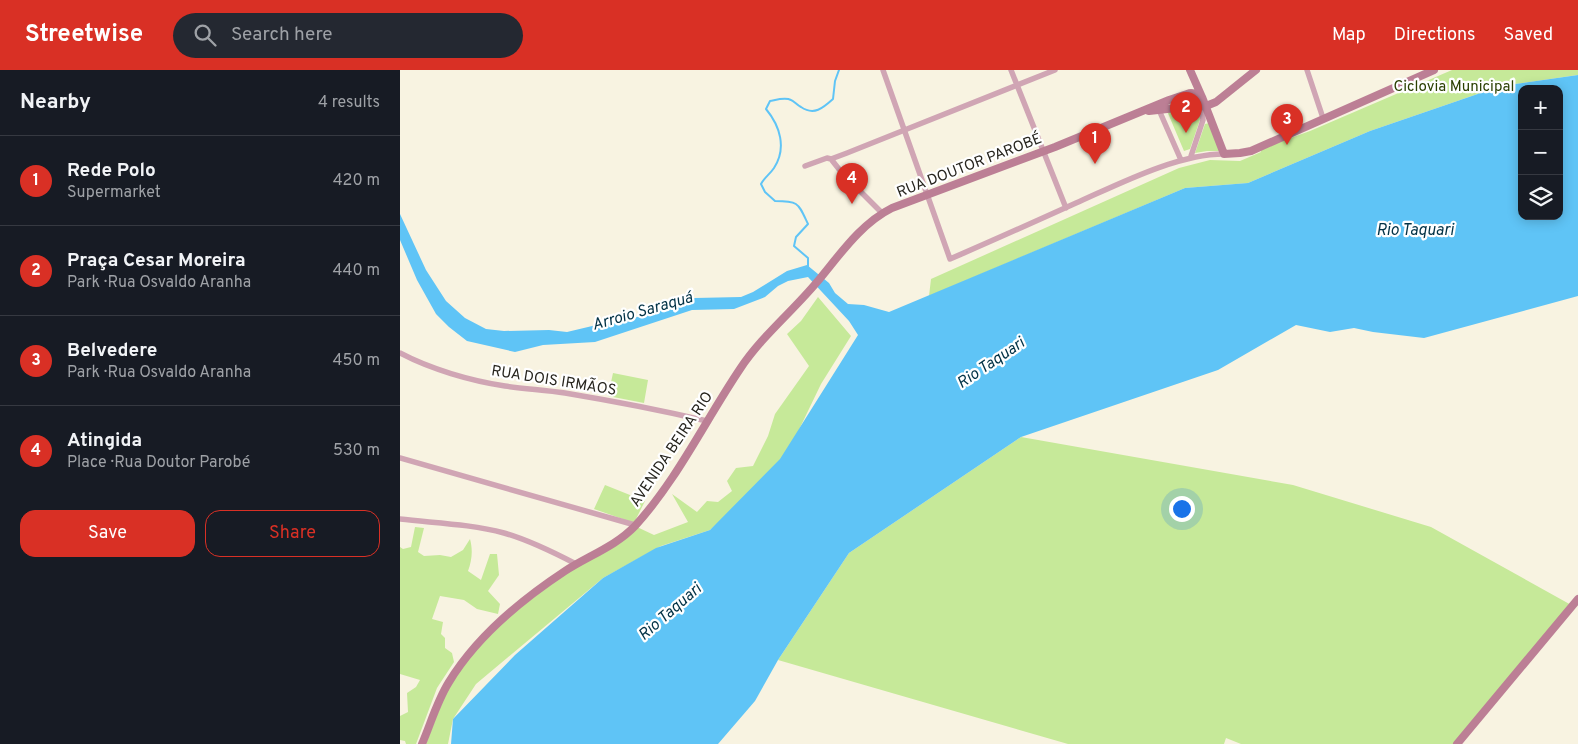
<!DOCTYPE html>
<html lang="en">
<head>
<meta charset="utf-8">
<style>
  body { margin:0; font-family:Overpass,sans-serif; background:#242831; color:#f1f3f6 }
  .controls { position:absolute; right:15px; top:15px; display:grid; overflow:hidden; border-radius:10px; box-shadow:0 2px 12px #0003 }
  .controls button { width:45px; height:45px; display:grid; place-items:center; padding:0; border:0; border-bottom:1px solid #363941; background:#171b24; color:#f1f3f6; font:25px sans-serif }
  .you { position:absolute; left:781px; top:438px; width:18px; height:18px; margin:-12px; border:4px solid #fff; border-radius:50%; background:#1a73e8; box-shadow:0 0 0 8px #1a73e833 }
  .badge { display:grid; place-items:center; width:32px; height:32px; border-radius:50%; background:#d93025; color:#fff; font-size:16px; font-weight:700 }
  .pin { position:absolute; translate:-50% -41px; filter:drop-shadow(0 1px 2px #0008) }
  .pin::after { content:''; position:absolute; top:26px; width:18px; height:15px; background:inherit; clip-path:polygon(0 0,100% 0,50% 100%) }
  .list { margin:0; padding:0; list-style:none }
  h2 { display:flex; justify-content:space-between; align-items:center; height:65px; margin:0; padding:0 20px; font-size:21px }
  h2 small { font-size:16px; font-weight:400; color:#9ea1a6 }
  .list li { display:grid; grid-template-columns:32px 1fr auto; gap:15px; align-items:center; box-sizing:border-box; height:90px; padding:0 20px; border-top:1px solid #363941 }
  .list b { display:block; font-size:19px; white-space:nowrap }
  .list p { margin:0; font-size:16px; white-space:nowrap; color:#9ea1a6 }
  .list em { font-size:16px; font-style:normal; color:#9ea1a6 }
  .actions { display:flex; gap:10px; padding:15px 20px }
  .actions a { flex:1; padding:11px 0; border:1px solid #d93025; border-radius:15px; text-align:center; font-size:18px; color:#d93025 }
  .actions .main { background:#d93025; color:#fff }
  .icon { flex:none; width:28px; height:28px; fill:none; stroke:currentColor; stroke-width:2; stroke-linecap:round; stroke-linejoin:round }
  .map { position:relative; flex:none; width:1178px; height:674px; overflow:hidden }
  header { display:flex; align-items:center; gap:30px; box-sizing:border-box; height:70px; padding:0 25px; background:#d93025; color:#fff }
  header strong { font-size:24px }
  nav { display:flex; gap:28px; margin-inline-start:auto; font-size:18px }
  .search { width:350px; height:45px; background:#242831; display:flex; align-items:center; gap:12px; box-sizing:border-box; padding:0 18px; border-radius:28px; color:#9ea1a6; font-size:19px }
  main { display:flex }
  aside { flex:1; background:#171b24 }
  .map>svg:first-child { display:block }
  .green { fill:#c6e999 }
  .water { fill:#5fc4f6; fill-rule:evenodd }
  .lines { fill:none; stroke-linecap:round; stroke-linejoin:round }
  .stream { stroke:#5fc4f6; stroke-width:2 }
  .street { stroke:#d0a5b4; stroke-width:5.5 }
  .secondary { stroke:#bc7f95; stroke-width:8 }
  .labels { text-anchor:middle; stroke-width:4.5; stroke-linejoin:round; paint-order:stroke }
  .park-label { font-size:15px; fill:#2a3f00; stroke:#fff }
  .street-label { font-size:15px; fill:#27251e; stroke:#fff }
  .water-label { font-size:16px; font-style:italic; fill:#023246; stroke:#fff }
</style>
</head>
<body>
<header>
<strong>Streetwise</strong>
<div class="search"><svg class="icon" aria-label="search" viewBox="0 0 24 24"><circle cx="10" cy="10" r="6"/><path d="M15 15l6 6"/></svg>Search here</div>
<nav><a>Map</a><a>Directions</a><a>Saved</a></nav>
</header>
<main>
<aside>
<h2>Nearby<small>4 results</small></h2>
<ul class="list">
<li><span class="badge">1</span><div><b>Rede Polo</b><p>Supermarket</p></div><em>420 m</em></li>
<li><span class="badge">2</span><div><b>Praça Cesar Moreira</b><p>Park · Rua Osvaldo Aranha</p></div><em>440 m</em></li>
<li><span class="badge">3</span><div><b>Belvedere</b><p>Park · Rua Osvaldo Aranha</p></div><em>450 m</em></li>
<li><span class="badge">4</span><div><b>Atingida</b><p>Place · Rua Doutor Parobé</p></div><em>530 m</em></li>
</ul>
<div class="actions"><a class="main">Save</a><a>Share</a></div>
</aside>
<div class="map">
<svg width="1178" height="674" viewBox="0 0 1178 674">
  <rect width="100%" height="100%" fill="#f8f3e1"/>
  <!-- green -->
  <path class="green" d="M 1052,0 L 1178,0 L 1178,5 L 1101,16 L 970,61 L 848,113 L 785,118 L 529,226 L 531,209 L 779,98 L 810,90 L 840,91 L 861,82 L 860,79 L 910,61 Z
    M 767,41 L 799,41 L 801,47 L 790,79 L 784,81 Z
    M 809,53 L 821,81 L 807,81 L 795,83 L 805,54 Z
    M 418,227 L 451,266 L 421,314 L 382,395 L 310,460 L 261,476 L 203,508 L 76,614 L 53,649 L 48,674 L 26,674 L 50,611 L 95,557 L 176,495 L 237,457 L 254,465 L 288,452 L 272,424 L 297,442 L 307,431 L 318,432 L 332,421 L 327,411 L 336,398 L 353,396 L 368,366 L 375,344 L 409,296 L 387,264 L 401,251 Z
    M 213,303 L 248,310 L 244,333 L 208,326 Z
    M 621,367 L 893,415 L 1031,457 L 1173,536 L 1057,674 L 841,674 L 826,668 L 824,674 L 668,674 L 378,590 L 449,483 Z
    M 205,415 L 245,431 L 234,453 L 194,439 Z
    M 15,457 L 24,458 L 18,482 L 24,486 L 40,485 L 51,487 L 63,480 L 70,469 C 73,480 72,490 68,501 L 81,510 L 90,484 L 97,484 L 99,505 L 88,521 L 100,534 L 98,544 L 77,539 L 64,530 L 40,526 L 32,549 L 43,552 L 41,564 L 45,568 L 45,578 L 52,583 L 54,592 L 37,618 L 16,674 L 6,674 L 5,671 L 0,670 L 0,646 L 8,642 L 7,623 L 16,617 L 20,610 L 0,604 L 0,477 L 3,479 L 11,477 Z"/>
  <!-- water -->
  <path class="water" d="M 1178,5 L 1178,226 L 1024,268 L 973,262 L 954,258 L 930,262 L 896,255 L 818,300 L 621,367 L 449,483 L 378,590 L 355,631 L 318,674 L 51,674 L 53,649 L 115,585 L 203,508 L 256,478 L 310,460 L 380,389 L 458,265 L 449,251 L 408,207 L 388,211 L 378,216 L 365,227 L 334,239 L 292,240 L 195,272 L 143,275 L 115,282 L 67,271 L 49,257 L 36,244 L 17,210 L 0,170 L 0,144 L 26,200 L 46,231 L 65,248 L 86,259 L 104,261 L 149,260 L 167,262 L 209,252 L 227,250 L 251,243 L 270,234 L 295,228 L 341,227 L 353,222 L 387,201 L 407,195 L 429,213 L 435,223 L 448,234 L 464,235 L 489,242 L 785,118 L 848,113 L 970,61 L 1101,16 ZM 1122,19 L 1159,19 L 1159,146 L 1122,146 Z"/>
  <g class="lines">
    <!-- stream -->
    <path class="stream" d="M 408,198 L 408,188 L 394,176 L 396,167 L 408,154 C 398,133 399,131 375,131 L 365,122 L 361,114 C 364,108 370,104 374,98 C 387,78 380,56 366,39 L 370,31 C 376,30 385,27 391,30 C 394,31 397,35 401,37 C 414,46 423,38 433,29 L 435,11 L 439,0"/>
    <!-- street -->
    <path class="street" d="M 483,0 L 550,189 C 592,171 634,152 676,133 C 719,114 777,84 824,84
      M 611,0 L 666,138
      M 907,0 L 923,48
      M 759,40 L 781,90
      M 791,86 L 803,50 L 802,43 L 795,38
      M 431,89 L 442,103 L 482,143
      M 405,96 L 427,88 L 431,89 L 447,83 L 655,0
      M 0,283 C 30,299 71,311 105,316 C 125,319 145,320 165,323 C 213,331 260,340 307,351
      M 0,388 L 235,455
      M 0,449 C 34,453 71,454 104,463 C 129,470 153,482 176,494"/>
    <!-- secondary -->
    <path class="secondary" d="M 790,0 L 802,27 L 824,84 L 840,83 L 851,81 L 1034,0
      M783 31a8 8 0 1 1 16 0a8 8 0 1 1-16 0Z
      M 796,37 L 806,36 L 816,32 L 856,0
      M 749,41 L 785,37
      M 22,674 C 31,653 37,631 49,612 C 77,566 121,530 165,501 C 188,486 216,476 235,456 C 277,410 305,351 340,299 C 361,267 392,242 417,212 C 439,186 460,154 492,138 L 655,77 L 769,30 L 787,24
      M 1057,674 L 1178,529"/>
  </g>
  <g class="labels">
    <!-- park labels -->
    <g class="park-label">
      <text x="1054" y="21">Ciclovia Municipal</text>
    </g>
    <!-- street labels -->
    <g class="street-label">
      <text transform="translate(569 95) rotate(-21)" y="5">RUA DOUTOR PAROBÉ</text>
      <text transform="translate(154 310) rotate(9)" y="5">RUA DOIS IRMÃOS</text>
      <text transform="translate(271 379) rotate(-56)" y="5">AVENIDA BEIRA RIO</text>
    </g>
    <!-- water labels -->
    <g class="water-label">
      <text x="1015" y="165">Rio Taquari</text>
      <text transform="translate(242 240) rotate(-16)" y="6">Arroio Saraquá</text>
      <text transform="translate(590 292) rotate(-34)" y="6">Rio Taquari</text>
      <text transform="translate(269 541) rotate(-41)" y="6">Rio Taquari</text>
    </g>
  </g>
</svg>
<div class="controls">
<button>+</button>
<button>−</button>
<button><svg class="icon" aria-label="layers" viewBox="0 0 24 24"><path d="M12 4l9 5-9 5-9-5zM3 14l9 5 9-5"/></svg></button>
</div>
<div class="you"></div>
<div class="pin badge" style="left:695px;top:94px">1</div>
<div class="pin badge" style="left:786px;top:63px">2</div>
<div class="pin badge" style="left:887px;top:75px">3</div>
<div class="pin badge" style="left:452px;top:134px">4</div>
</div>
</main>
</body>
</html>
